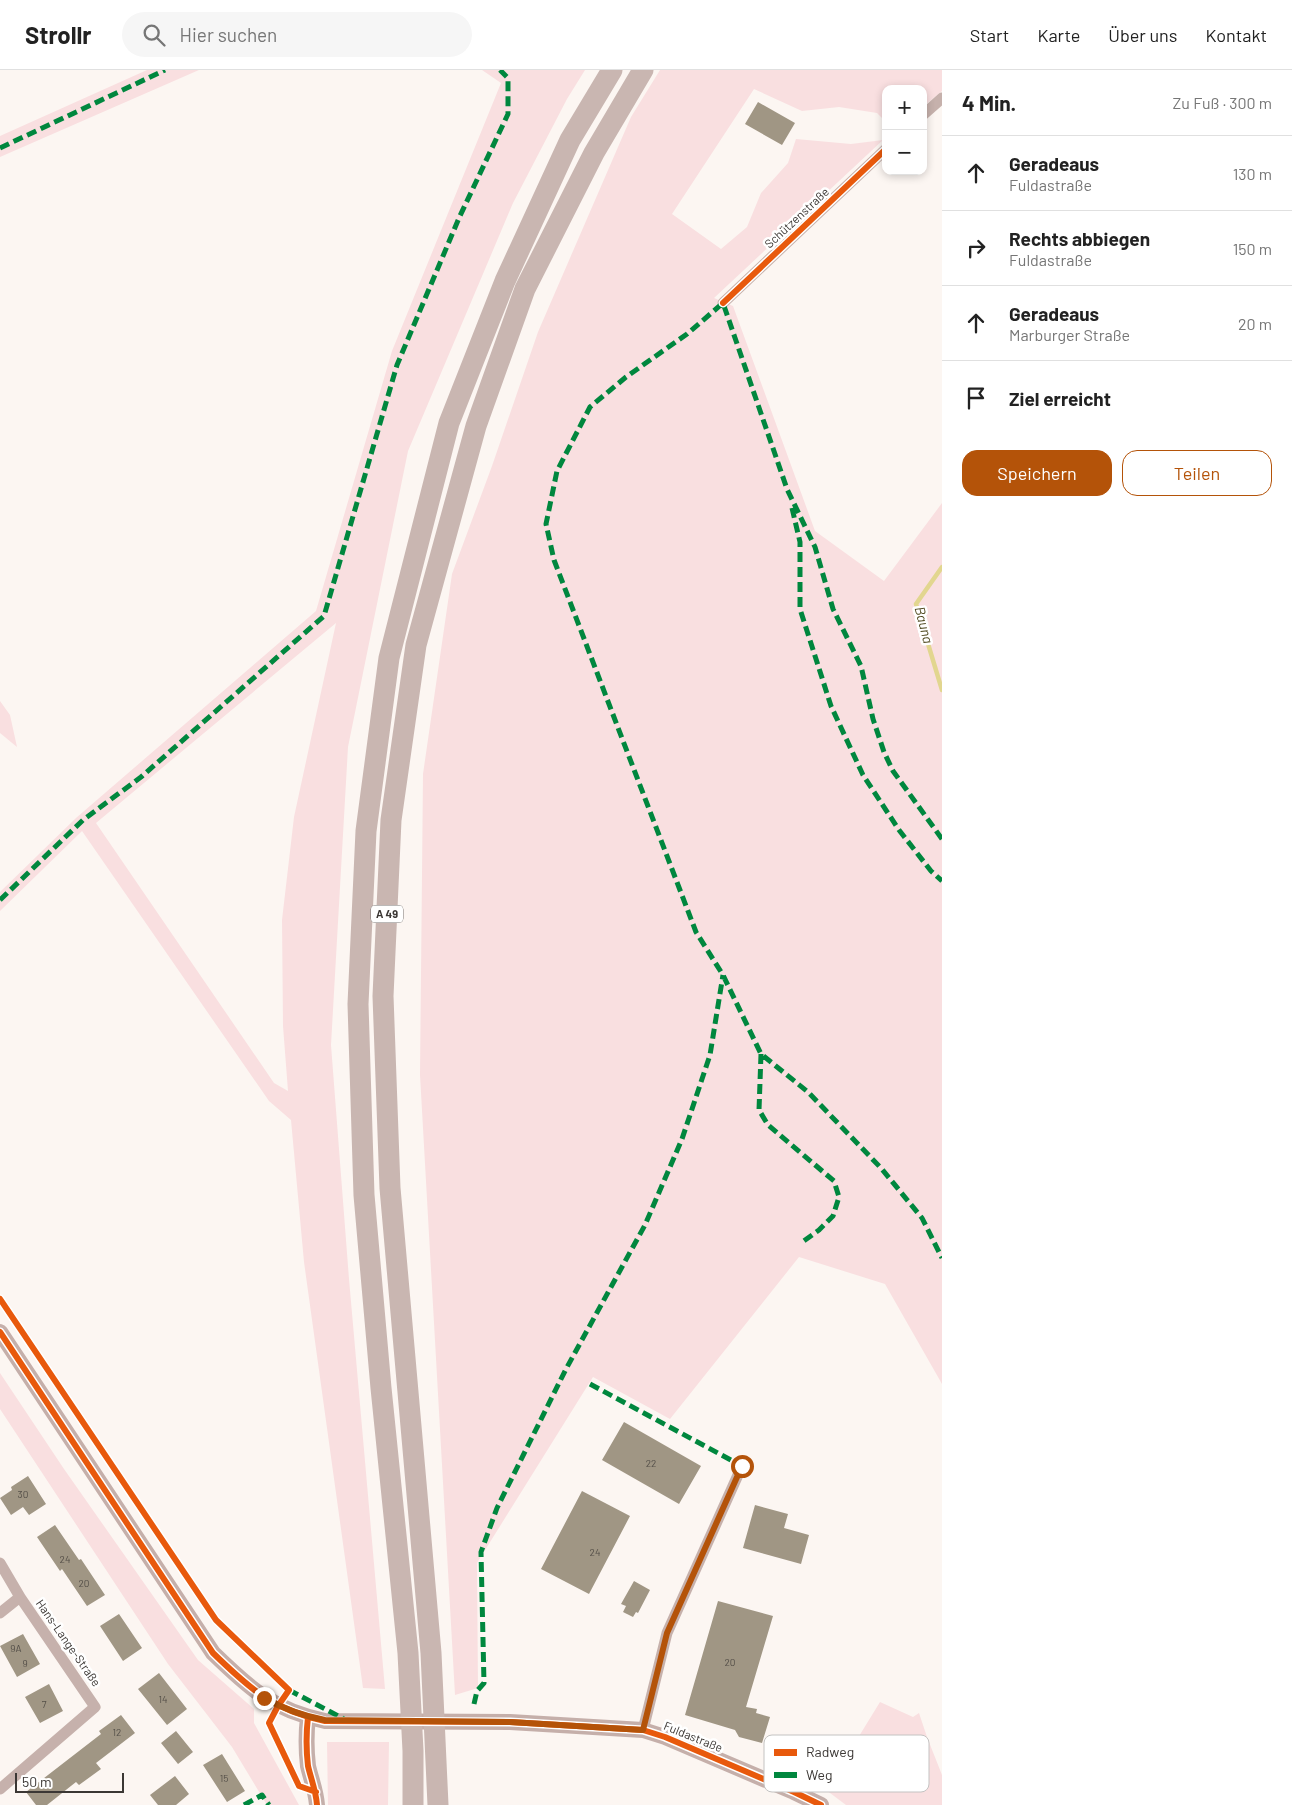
<!DOCTYPE html>
<html lang="de">
<head>
<meta charset="utf-8">
<style>
  body { margin:0; font-family:Barlow,sans-serif; background:#f6f6f6; color:#222 }
  .controls { position:absolute; right:15px; top:15px; display:grid; overflow:hidden; border-radius:10px; box-shadow:0 2px 8px #0003 }
  .controls button { width:45px; height:45px; display:grid; place-items:center; padding:0; border:0; border-bottom:1px solid #e0e0e0; background:#fff; color:#222; font:25px sans-serif }
  .scale { position:absolute; left:15px; bottom:12px; width:109px; box-sizing:border-box; padding-left:5px; border:2px solid #3b3734; border-top:0; font-size:14px; line-height:18px; white-space:nowrap; color:#3b3734; -webkit-text-stroke:4px #fff; paint-order:stroke }
  .stop { position:absolute; width:15px; height:15px; margin:-11px; border:4px solid #b45309; border-radius:50%; background:#fff }
  .stop.end { background:#b45309; border-color:#fff; box-shadow:0 1px 5px #0008 }
  .list { margin:0; padding:0; list-style:none }
  h2 { display:flex; justify-content:space-between; align-items:center; height:65px; margin:0; padding:0 20px; font-size:21px }
  h2 small { font-size:16px; font-weight:400; color:#767676 }
  .list li { display:grid; grid-template-columns:32px 1fr auto; gap:15px; align-items:center; box-sizing:border-box; height:75px; padding:0 20px; border-top:1px solid #e0e0e0 }
  .list b { display:block; font-size:19px; white-space:nowrap }
  .list p { margin:0; font-size:16px; white-space:nowrap; color:#767676 }
  .list em { font-size:16px; font-style:normal; color:#767676 }
  .actions { display:flex; gap:10px; padding:15px 20px }
  .actions a { flex:1; padding:11px 0; border:1px solid #b45309; border-radius:15px; text-align:center; font-size:18px; color:#b45309 }
  .actions .main { background:#b45309; color:#fff }
  .icon { flex:none; width:28px; height:28px; fill:none; stroke:currentColor; stroke-width:2; stroke-linecap:round; stroke-linejoin:round }
  .map { position:relative; flex:none; width:942px; height:1735px; overflow:hidden }
  header { display:flex; align-items:center; gap:30px; box-sizing:border-box; height:70px; padding:0 25px; background:#fff; border-bottom:1px solid #e0e0e0 }
  header strong { font-size:24px }
  nav { display:flex; gap:28px; margin-inline-start:auto; font-size:18px }
  .search { width:350px; height:45px; background:#f6f6f6; display:flex; align-items:center; gap:12px; box-sizing:border-box; padding:0 18px; border-radius:28px; color:#767676; font-size:19px }
  main { display:flex }
  aside { flex:1; background:#fff }
  .map>svg:first-child { display:block }
  .green { fill:#f9dfe0; fill-rule:evenodd }
  .lines { fill:none; stroke-linecap:round; stroke-linejoin:round }
  .stream { stroke:#e2d68f; stroke-width:4.5 }
  .building { fill:#a09684 }
  .street { stroke:#c6b1ac; stroke-width:11 }
  .secondary { stroke:#c5afaa; stroke-width:16 }
  .highway { stroke:#c9b6b1; stroke-width:21 }
  .quiet { stroke:#00873e; stroke-width:5; stroke-dasharray:10 5; stroke-linecap:butt }
  .cycleway-casing { stroke:#fff; stroke-width:9 }
  .cycleway { stroke:#e8590c; stroke-width:6 }
  .route { stroke:#b45309; stroke-width:6 }
  .labels { text-anchor:middle; stroke-width:5; stroke-linejoin:round; paint-order:stroke }
  .number-label { font-size:10px; fill:#544f48 }
  .shield { fill:#fff; stroke:#767371; stroke-width:1 }
  .shield-label { font-size:11px; font-weight:bold; fill:#3b3734 }
  .street-label { font-size:12px; fill:#3b3734; stroke:#fff }
  .water-label { font-size:14px; font-style:italic; fill:#4f491f; stroke:#fff }
  .key { fill:#fff; stroke:#c4c3c2; stroke-width:1 }
  .key-label { font-size:14px; fill:#3b3734 }
</style>
</head>
<body>
<header>
<strong>Strollr</strong>
<div class="search"><svg class="icon" aria-label="search" viewBox="0 0 24 24"><circle cx="10" cy="10" r="6"/><path d="M15 15l6 6"/></svg>Hier suchen</div>
<nav><a>Start</a><a>Karte</a><a>Über uns</a><a>Kontakt</a></nav>
</header>
<main>
<div class="map">
<svg width="942" height="1735" viewBox="0 0 942 1735">
  <rect width="100%" height="100%" fill="#fcf6f2"/>
  <!-- green -->
  <path class="green" d="M 147,0 L 199,0 L 0,87 L 0,66 Z
    M 482,0 L 585,0 L 567,29 L 513,133 L 408,381 L 348,677 L 331,975 L 349,1209 L 385,1619 L 363,1618 L 304,1192 L 291,1050 L 269,1031 L 82,761 L 0,841 L 0,822 L 76,748 L 316,541 L 392,281 L 501,13 ZM 336,553 L 294,747 L 282,850 L 283,956 L 288,1021 L 274,1013 L 96,753 Z
    M 660,0 L 942,0 L 942,21 L 923,37 L 923,19 L 886,19 L 886,52 L 877,43 L 839,37 L 802,41 L 754,19 L 672,144 L 721,179 L 747,157 L 761,123 L 788,93 L 796,69 L 851,74 L 883,70 L 714,228 L 733,236 L 815,461 L 884,511 L 942,433 L 942,1314 L 885,1214 L 799,1187 L 670,1349 L 593,1307 L 477,1493 L 478,1618 L 455,1625 L 420,1005 L 423,704 L 452,504 L 492,396 L 538,262 L 631,47 Z
    M 0,631 L 10,645 L 17,677 L 0,663 Z
    M 0,1303 L 64,1399 L 198,1590 L 254,1639 L 254,1653 L 299,1735 L 267,1735 L 232,1677 L 168,1594 L 0,1339 Z
    M 880,1632 L 913,1647 L 919,1643 L 927,1667 L 942,1705 L 942,1735 L 846,1735 L 826,1720 Z
    M 327,1672 L 389,1672 L 388,1735 L 328,1735 Z"/>
  <g class="lines">
    <!-- stream -->
    <path class="stream" d="M 942,497 L 916,534 L 942,620"/>
  </g>
  <!-- building -->
  <path class="building" d="M 758,32 L 795,53 L 782,75 L 745,54 Z
    M 624,1352 L 701,1396 L 679,1434 L 602,1390 Z
    M 28,1406 L 46,1434 L 29,1445 L 23,1437 L 11,1445 L 0,1428 L 12,1420 L 11,1417 Z
    M 582,1421 L 630,1446 L 589,1524 L 541,1499 Z
    M 755,1435 L 788,1444 L 784,1458 L 809,1465 L 801,1494 L 743,1478 Z
    M 55,1455 L 79,1490 L 81,1489 L 105,1525 L 87,1536 L 62,1499 L 60,1501 L 37,1467 Z
    M 634,1511 L 650,1520 L 638,1543 L 636,1542 L 633,1547 L 623,1542 L 626,1536 L 621,1534 Z
    M 718,1531 L 773,1546 L 746,1637 L 757,1639 L 756,1643 L 770,1647 L 762,1673 L 739,1667 L 735,1660 L 685,1645 Z
    M 119,1544 L 142,1578 L 123,1591 L 100,1556 Z
    M 23,1564 L 40,1594 L 17,1607 L 0,1576 Z
    M 159,1603 L 187,1639 L 167,1655 L 138,1619 Z
    M 49,1614 L 63,1641 L 40,1653 L 25,1627 Z
    M 121,1645 L 135,1663 L 96,1693 L 101,1699 L 79,1715 L 76,1712 L 47,1735 L 36,1735 L 26,1722 L 101,1664 L 99,1661 Z
    M 176,1661 L 193,1682 L 178,1694 L 161,1673 Z
    M 222,1684 L 245,1721 L 227,1732 L 203,1695 Z
    M 175,1706 L 189,1724 L 176,1735 L 158,1735 L 150,1725 Z"/>
  <g class="lines">
    <!-- street -->
    <path class="street" d="M 923,45 L 942,28
      M 723,233 L 886,79
      M 0,1493 L 20,1527 L 95,1637 L 0,1719
      M 0,1543 L 20,1527
      M 643,1660 L 667,1563 L 742,1396"/>
    <!-- secondary -->
    <path class="secondary" d="M 0,1262 L 213,1583 C 250,1619 273,1640 325,1651 L 510,1652 L 643,1660 L 665,1667 L 794,1722 L 821,1735
      M 308,1647 C 306,1664 306,1679 308,1696 C 311,1709 316,1721 317,1735"/>
    <!-- highway -->
    <path class="highway" d="M 413,1735 L 413,1681 L 408,1583 L 381,1318 L 364,1125 L 358,934 L 366,761 L 389,588 L 449,353 L 505,211 L 570,70 L 612,0
      M 438,1735 L 431,1583 L 390,1118 L 383,926 L 391,750 L 416,575 L 476,356 L 525,219 L 594,83 L 643,0"/>
    <!-- quiet -->
    <path class="quiet" d="M 0,78 L 165,0
      M 792,438 L 800,472 L 800,539 L 831,636 L 863,705 L 899,760 L 931,801 L 942,811
      M 942,769 L 893,701 L 884,682 L 873,649 L 861,596 L 833,539 L 815,477 L 787,419 L 723,233 L 687,264 L 626,307 L 590,337 L 557,401 L 546,454 L 554,490 L 696,862 L 723,905 L 761,984 L 808,1022 L 881,1098 L 922,1148 L 942,1188
      M 0,830 L 83,750 L 141,707 L 324,546 L 397,295 L 459,148 L 508,44 L 508,8 L 500,0
      M 761,984 L 759,1040 L 768,1055 L 834,1111 L 839,1127 L 833,1146 L 819,1160 L 801,1173
      M 590,1314 L 742,1396
      M 289,1620 L 344,1649
      M 474,1634 L 477,1621 L 484,1613 L 481,1482 L 497,1438 L 566,1299 L 645,1155 L 682,1069 L 710,985 L 723,905
      M 244,1735 L 262,1725 L 269,1735"/>
    <!-- cycleway casing -->
    <g class="cycleway-casing">
      <path id="cycleway" d="M 723,233 L 886,79
        M 0,1229 L 216,1550 L 289,1620 L 278,1636 L 269,1653 L 299,1716 L 316,1722
        M 0,1262 L 213,1583 C 250,1619 273,1640 325,1651 L 510,1652 L 643,1660 L 665,1667 L 794,1722 L 821,1735
        M 308,1647 C 306,1664 306,1679 308,1696 C 311,1709 316,1721 317,1735"/>
    </g>
    <!-- cycleway -->
    <use href="#cycleway" class="cycleway"/>
  </g>
  <g class="lines">
    <!-- route -->
    <path class="route" d="M 264,1628 C 284,1639 303,1646 325,1650 L 510,1652 L 643,1660 L 667,1563 L 742,1396"/>
  </g>
  <g class="labels">
    <!-- number labels -->
    <g class="number-label">
      <text x="651" y="1397">22</text>
      <text x="23" y="1428">30</text>
      <text x="595" y="1486">24</text>
      <text x="65" y="1493">24</text>
      <text x="84" y="1517">20</text>
      <text x="16" y="1582">9A</text>
      <text x="730" y="1596">20</text>
      <text x="25" y="1597">9</text>
      <text x="163" y="1633">14</text>
      <text x="44" y="1638">7</text>
      <text x="117" y="1666">12</text>
      <text x="224" y="1712">15</text>
    </g>
    <!-- shield labels -->
    <rect class="shield" x="371" y="835.5" width="32" height="17" rx="4"/>
    <g class="shield-label">
      <text x="387" y="848">A 49</text>
    </g>
    <!-- street labels -->
    <g class="street-label">
      <text transform="translate(797 148) rotate(-43)" y="4">Schützenstraße</text>
      <text transform="translate(68 1573) rotate(55)" y="4">Hans-Lange-Straße</text>
      <text transform="translate(693 1667) rotate(22)" y="4">Fuldastraße</text>
    </g>
    <!-- water labels -->
    <g class="water-label">
      <text transform="translate(924 555) rotate(76)" y="5">Bauna</text>
    </g>
  </g>
  <!-- legend -->
  <rect x="764" y="1665" width="165" height="57" rx="8" class="key"/>
  <rect x="774" y="1679" width="23" height="7" fill="#e8590c"/>
  <rect x="774" y="1702" width="23" height="6" fill="#00873e"/>
  <g class="key-label">
    <text x="806" y="1687">Radweg</text>
    <text x="806" y="1710">Weg</text>
  </g>
</svg>
<div class="controls">
<button>+</button>
<button>−</button>
</div>
<div class="scale">50 m</div>
<div class="stop" style="left:742px;top:1396px"></div>
<div class="stop end" style="left:264px;top:1628px"></div>
</div>
<aside>
<h2>4 Min.<small>Zu Fuß · 300 m</small></h2>
<ul class="list">
<li><svg class="icon" aria-label="ahead" viewBox="0 0 24 24"><path d="M12 20V5M6 11l6-6 6 6"/></svg><div><b>Geradeaus</b><p>Fuldastraße</p></div><em>130 m</em></li>
<li><svg class="icon" aria-label="right" viewBox="0 0 24 24"><path d="M7 20v-9h11M14 6l5 5-5 5"/></svg><div><b>Rechts abbiegen</b><p>Fuldastraße</p></div><em>150 m</em></li>
<li><svg class="icon" aria-label="ahead" viewBox="0 0 24 24"><path d="M12 20V5M6 11l6-6 6 6"/></svg><div><b>Geradeaus</b><p>Marburger Straße</p></div><em>20 m</em></li>
<li><svg class="icon" aria-label="arrive" viewBox="0 0 24 24"><path d="M6 21V4h12l-3 4 3 4H6"/></svg><div><b>Ziel erreicht</b></div></li>
</ul>
<div class="actions"><a class="main">Speichern</a><a>Teilen</a></div>
</aside>
</main>
</body>
</html>
